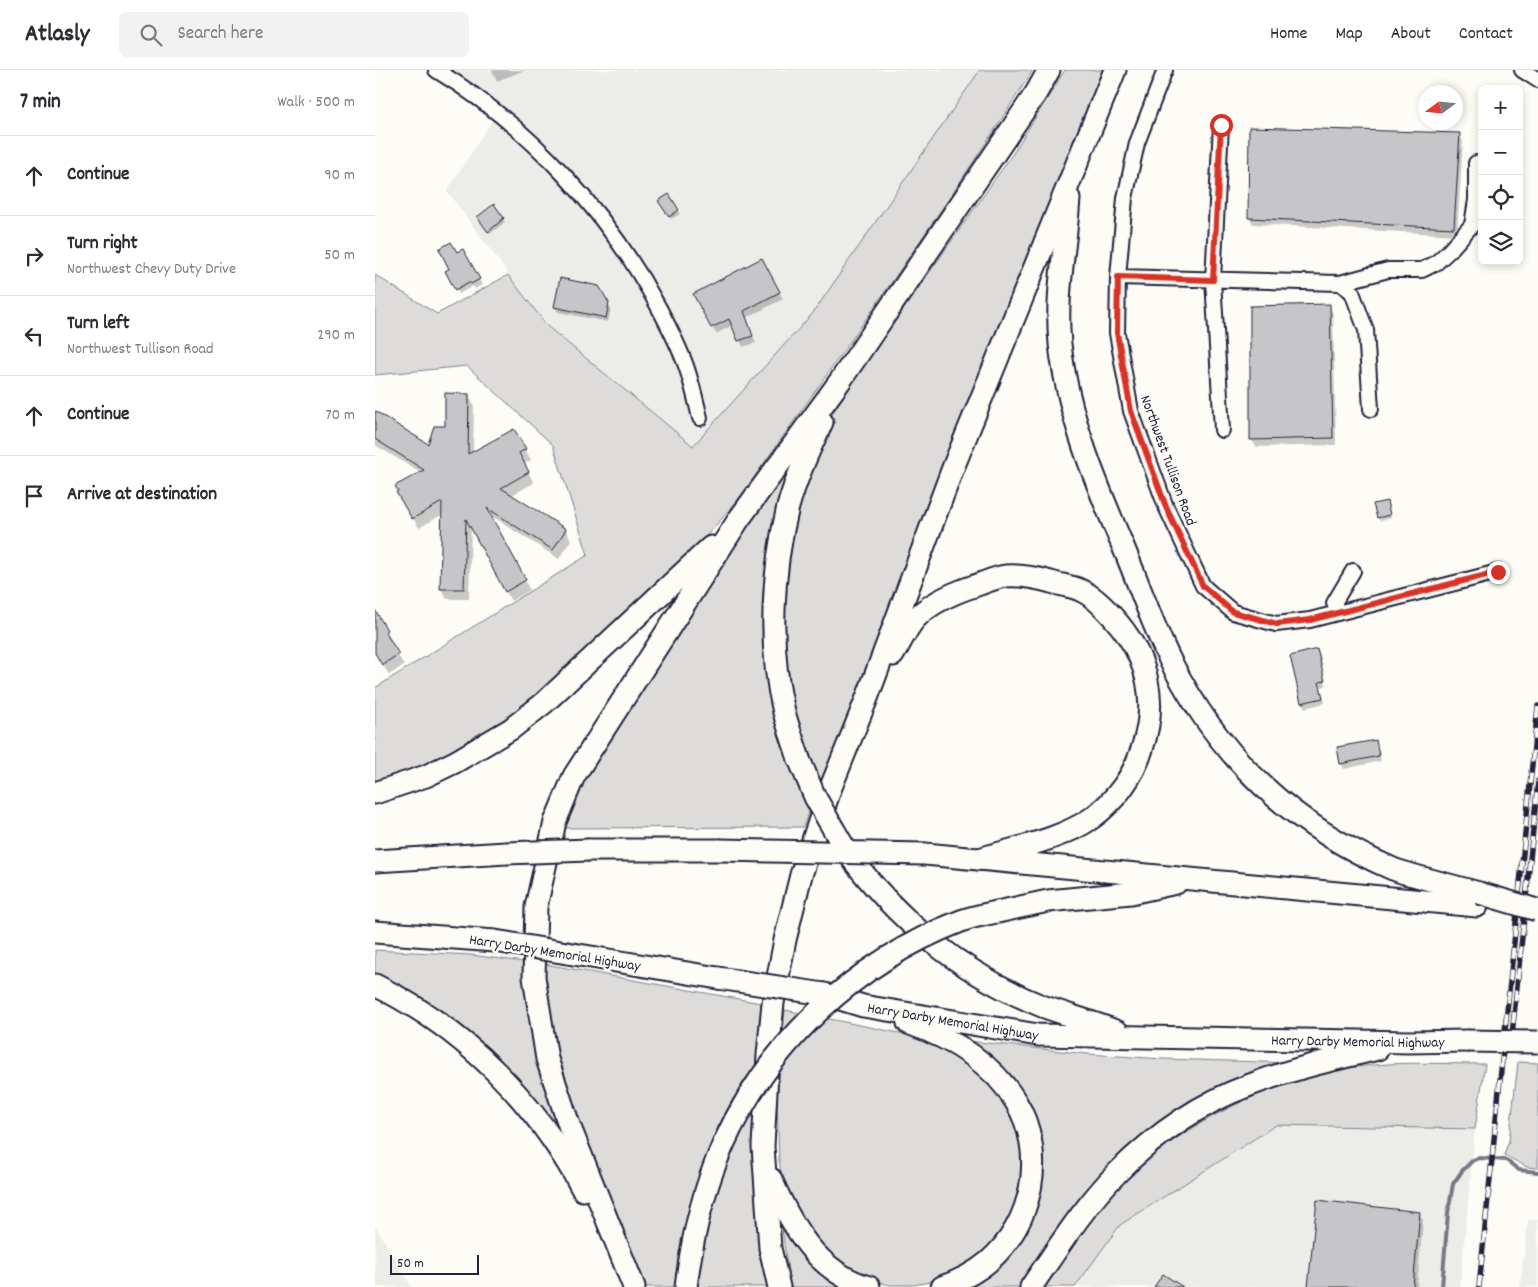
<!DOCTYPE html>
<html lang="en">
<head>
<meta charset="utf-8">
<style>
  body { margin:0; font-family:Dekko,sans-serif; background:#f2f2f3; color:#2b2b33 }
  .controls { position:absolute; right:15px; top:15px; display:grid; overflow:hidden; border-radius:8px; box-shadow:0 2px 8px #0003 }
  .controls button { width:45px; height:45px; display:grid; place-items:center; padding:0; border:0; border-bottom:1px solid #e1e1e2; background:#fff; color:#2b2b33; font:25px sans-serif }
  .compass { position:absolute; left:1043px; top:15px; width:45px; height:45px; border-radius:50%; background:#fff; box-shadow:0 2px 8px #0003; rotate:255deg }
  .scale { position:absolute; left:15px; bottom:12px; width:89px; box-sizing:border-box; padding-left:5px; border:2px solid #22223b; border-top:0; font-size:14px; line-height:18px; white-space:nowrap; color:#22223b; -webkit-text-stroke:4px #fdfcf7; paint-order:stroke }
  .stop { position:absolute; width:15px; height:15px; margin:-11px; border:4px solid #d93025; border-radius:50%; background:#fff }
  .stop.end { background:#d93025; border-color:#fff; box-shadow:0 1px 5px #0008 }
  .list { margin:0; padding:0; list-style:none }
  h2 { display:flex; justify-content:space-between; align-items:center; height:65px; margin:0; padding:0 20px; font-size:21px }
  h2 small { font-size:16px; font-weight:400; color:#7c7c81 }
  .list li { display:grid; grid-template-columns:32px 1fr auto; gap:15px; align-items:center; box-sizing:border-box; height:80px; padding:0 20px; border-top:1px solid #e1e1e2 }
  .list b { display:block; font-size:19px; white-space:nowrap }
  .list p { margin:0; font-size:16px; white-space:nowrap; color:#7c7c81 }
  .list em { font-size:16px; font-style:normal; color:#7c7c81 }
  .icon { flex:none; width:28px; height:28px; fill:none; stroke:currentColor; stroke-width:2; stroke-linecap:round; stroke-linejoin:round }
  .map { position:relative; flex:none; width:1163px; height:1217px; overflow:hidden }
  header { display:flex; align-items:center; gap:30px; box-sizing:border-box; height:70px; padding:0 25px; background:#fff; border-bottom:1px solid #e1e1e2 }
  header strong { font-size:24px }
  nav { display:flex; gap:28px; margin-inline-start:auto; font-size:18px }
  .search { width:350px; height:45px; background:#f2f2f3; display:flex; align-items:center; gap:12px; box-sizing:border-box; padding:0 18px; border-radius:8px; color:#7c7c81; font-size:19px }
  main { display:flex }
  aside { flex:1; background:#fff }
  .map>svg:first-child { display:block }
  .built { fill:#ecece9 }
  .green { fill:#dddcdb; stroke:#807f8b }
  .shadow { fill:#0003 }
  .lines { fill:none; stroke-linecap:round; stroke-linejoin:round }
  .stream { stroke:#787885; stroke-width:4 }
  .building { fill:#c6c6c8; stroke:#22223b }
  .minor-casing { stroke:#22223b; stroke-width:18 }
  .highway-casing { stroke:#22223b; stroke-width:25 }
  .minor { stroke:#fdfcf7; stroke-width:14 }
  .highway { stroke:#fdfcf7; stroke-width:21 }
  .rail-casing { stroke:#22223b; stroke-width:5.5 }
  .rail { stroke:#fdfcf7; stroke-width:4; stroke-dasharray:11; stroke-linecap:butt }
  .highway-bridge-casing { stroke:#22223b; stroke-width:25; stroke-linecap:butt }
  .highway-bridge { stroke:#fdfcf7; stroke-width:21 }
  .route { stroke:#d93025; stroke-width:6 }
  .labels { text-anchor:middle; stroke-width:5; stroke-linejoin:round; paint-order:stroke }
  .street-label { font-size:15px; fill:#22223b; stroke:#fdfcf7 }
</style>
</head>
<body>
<header>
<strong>Atlasly</strong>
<div class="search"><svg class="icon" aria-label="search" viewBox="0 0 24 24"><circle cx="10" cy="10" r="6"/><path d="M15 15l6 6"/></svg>Search here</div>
<nav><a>Home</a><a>Map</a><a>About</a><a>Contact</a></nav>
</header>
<main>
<aside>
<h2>7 min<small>Walk · 500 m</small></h2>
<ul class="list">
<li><svg class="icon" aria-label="ahead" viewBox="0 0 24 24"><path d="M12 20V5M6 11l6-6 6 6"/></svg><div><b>Continue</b></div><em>90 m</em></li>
<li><svg class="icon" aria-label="right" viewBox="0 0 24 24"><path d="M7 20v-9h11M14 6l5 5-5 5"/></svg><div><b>Turn right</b><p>Northwest Chevy Duty Drive</p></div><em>50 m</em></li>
<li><svg class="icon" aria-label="left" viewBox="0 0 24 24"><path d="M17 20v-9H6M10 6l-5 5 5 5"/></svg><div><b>Turn left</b><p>Northwest Tullison Road</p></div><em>290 m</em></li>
<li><svg class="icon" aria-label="ahead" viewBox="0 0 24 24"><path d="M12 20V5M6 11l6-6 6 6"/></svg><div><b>Continue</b></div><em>70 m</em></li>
<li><svg class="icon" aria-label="arrive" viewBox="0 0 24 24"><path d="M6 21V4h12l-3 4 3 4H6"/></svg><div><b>Arrive at destination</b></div></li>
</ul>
</aside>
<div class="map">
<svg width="1163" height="1217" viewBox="0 0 1163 1217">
  <rect width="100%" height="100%" fill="#fdfcf7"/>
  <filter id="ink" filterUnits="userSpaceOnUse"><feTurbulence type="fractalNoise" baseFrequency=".02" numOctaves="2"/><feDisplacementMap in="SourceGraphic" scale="10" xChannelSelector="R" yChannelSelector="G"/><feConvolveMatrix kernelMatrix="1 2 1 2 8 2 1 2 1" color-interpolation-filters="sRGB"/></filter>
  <g filter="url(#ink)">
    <!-- built -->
    <path class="built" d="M 76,0 L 605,0 L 438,243 L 318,376 L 171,255 L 72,121 L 110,61 L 128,36 Z
      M 901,1055 L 1100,1059 L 1085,1217 L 700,1217 L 745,1155 Z
      M 1153,1150 L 1163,1150 L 1163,1217 L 1145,1217 Z
      M 0,1156 L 37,1217 L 0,1217 Z"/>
    <!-- green -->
    <path class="green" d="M 605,0 L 658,0 C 565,147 463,289 362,431 L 321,478 L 126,660 L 0,719 L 0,618 L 213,485 L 178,375 L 92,296 L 0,305 L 0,205 L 62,244 L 133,205 L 173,257 L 318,376 L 438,243 Z
      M 690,0 L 728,0 L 428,757 L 184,758 L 218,684 L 404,408 L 410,408 L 397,459 L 393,493 L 418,650 L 406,556 L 420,439 L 453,352 L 469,324 L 637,85 Z
      M 0,880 L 96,885 L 149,892 C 152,927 154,964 164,998 C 174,1031 189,1063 201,1095 L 181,1066 L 0,909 Z
      M 164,893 L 386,933 L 378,1047 L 379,1085 L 395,1217 L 321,1217 L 326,1172 L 347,1093 L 360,1075 L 363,1065 L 360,1031 L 305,1217 L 267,1217 L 185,1010 Z
      M 410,940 L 539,966 L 568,976 L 619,1012 L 648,1068 L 650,1112 L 626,1166 L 601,1192 L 561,1211 L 538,1215 L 515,1215 L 491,1209 L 439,1174 L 409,1118 L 404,1091 L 402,1031 Z
      M 594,971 L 713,984 L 788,989 L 919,993 L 818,1037 L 647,1217 L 591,1217 L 615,1201 L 667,1090 Z
      M 1143,992 L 1163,993 L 1163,1098 L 1152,1097 L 1129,1085 L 1134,1071 Z
      M 1110,994 L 1100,1059 L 901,1055 L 745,1155 L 700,1217 L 666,1217 C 691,1183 714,1146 744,1115 C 803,1056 899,1008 981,997 C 1023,991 1067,994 1110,994 Z
      M 406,1151 C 426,1183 435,1199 469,1217 L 415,1217 Z"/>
    <!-- shadow -->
    <path class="shadow" d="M 117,0 L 150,0 L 122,11 Z
      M 1084,64 L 1088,71 L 1082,165 L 878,154 L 874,148 Z
      M 293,126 L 305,144 L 296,149 L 285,132 Z
      M 118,136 L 130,152 L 115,164 L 105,151 Z
      M 88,181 L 107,215 L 100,219 L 98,216 L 84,224 L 72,202 L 76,200 L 82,184 Z
      M 387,189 L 408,229 L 371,248 L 381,273 L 368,277 L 358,255 L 341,264 L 320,225 Z
      M 223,217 L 236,239 L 233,252 L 183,242 L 180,237 Z
      M 954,236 L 958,243 L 961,375 L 881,377 L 877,370 Z
      M 94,325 L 99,335 L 98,383 L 139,360 L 156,390 L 149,394 L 159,413 L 135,426 L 191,460 L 196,470 L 184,489 L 115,445 L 155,520 L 136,531 L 96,456 L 94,529 L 72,529 L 66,519 L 68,444 L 44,458 L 23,423 L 46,403 L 0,375 L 0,343 L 53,376 L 71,357 Z
      M 1013,435 L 1016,448 L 1005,451 L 1003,448 Z
      M 0,544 L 17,571 L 15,572 L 29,595 L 14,605 L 0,582 Z
      M 942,581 L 945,586 L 951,616 L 946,617 L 950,633 L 930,638 L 927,633 Z
      M 1001,671 L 1003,676 L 1006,691 L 969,699 L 966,694 Z
      M 1044,1143 L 1048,1150 L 1042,1217 L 935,1217 Z"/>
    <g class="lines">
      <!-- stream -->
      <path class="stream" d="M 1067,1217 L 1073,1143 L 1078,1114 L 1087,1101 L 1098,1090 L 1105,1088 L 1131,1090 L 1144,1100 L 1163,1102"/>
    </g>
    <!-- building -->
    <path class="building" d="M 874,57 L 1085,63 L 1079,158 L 873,148 Z
      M 294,124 L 304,140 L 294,147 L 283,131 Z
      M 119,134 L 129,148 L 113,162 L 102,147 Z
      M 76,172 L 82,182 L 88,179 L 105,209 L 96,214 L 94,212 L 80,220 L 70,201 L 74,199 L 64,179 Z
      M 387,188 L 405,222 L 369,241 L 378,266 L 363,271 L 354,249 L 336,258 L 318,224 Z
      M 185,208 L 224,216 L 234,233 L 231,248 L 179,237 Z
      M 955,234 L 958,368 L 875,370 L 875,236 Z
      M 70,323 L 94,324 L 93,384 L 139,359 L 151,379 L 144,383 L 154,402 L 126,418 L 191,459 L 178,480 L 112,438 L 151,510 L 130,522 L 91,449 L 89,519 L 65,519 L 67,432 L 37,449 L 21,422 L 23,421 L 20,416 L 49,400 L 0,369 L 0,341 L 53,374 L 59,356 L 70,356 Z
      M 1012,431 L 1015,445 L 1002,448 L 998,434 Z
      M 0,540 L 12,560 L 10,562 L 24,584 L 7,595 L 0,583 Z
      M 942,579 L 950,611 L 944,612 L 948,628 L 926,633 L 915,586 Z
      M 1001,670 L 1004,686 L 965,694 L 962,677 Z
      M 942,1130 L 1045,1142 L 1038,1217 L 933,1217 Z
      M 788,1204 L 808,1217 L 779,1217 Z"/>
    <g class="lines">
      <!-- minor casing -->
      <g class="minor-casing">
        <path id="minor" d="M 61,0 C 155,57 232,141 284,238 C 294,257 304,276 311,296 C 317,313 321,331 325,348
          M 790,0 L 762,73 L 750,128 L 743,207 L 742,263 L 756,341 L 791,437 L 828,516 L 858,542 L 901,554 L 935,550 L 1123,502
          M 1147,0 L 1163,10
          M 846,55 L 838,210 L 847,360
          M 743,207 L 965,213 L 1013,200 L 1047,200 L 1061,193 L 1074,181 L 1097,155 L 1101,130 L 1101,93
          M 965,213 L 977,222 L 991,260 L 996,339
          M 963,542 L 959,533 L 978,501"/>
      </g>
      <!-- highway casing -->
      <g class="highway-casing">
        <g id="highway">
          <path d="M 694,128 C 691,177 680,224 685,274 C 693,347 721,413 750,481 C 765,517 778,556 796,592 C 846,689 917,756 1018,799 C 1028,803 1038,805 1048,808 C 1067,813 1085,818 1104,823"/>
          <path d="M 518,585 C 525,574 531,559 540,549 C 555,533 578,523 599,516 C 609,513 621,507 631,506 C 646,505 662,508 676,512 C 685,515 696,516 705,520 C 717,525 729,537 737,546 C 772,584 784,629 767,679 C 759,706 740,731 717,748 C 685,770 640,778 604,789"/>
          <path d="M 424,689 C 419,673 413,657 409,642 C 393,578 397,501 413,437 C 421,408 434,380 447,352"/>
          <path d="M 0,723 L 51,706 L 80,692 L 136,659 L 169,633 L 336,477"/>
          <path d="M 470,779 C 520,849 587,904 667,936 C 692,945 718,952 743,962"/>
          <path d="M 214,780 L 345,780"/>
          <path d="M 550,784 L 1102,836"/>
          <path d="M 0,791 L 131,783"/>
          <path d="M 627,841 L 673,831 L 756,823 L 801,813"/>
          <path d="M 0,862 L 120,871"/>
          <path d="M 192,883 L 343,908"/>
          <path d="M 0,915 C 90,959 161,1032 208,1120"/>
          <path id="s1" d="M 449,924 L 488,936 L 663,965 L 1034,972 L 1092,971"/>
          <path d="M 533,953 C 576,968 617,992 641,1032 C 672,1083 658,1154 613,1192 C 600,1203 584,1211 567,1217"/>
          <path d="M 396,1109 C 416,1155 442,1203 494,1217"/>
          <path d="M 259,1217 L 194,1055 L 172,989 L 159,907 L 161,837 L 180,752 L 199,706 L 364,449 L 465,311 L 661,23 L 674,0"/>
          <path d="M 311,1217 C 317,1168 328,1120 348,1075"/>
          <path d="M 404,1217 L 395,1178 L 388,1076 L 393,985 L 398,933 L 410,870 L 426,805 L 456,717 L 492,628 L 578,398 L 740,0"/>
          <path d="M 656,1217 C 683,1178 709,1136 743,1102 C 780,1065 826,1033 875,1015 C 916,999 960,989 1003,979"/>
        </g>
      </g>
      <!-- minor -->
      <use href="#minor" class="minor"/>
      <!-- highway -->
      <use href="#highway" class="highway"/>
      <!-- rail casing -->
      <g class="rail-casing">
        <path id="rail" d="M 1136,975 L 1163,711
          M 1104,1217 L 1163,636"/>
      </g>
      <!-- rail -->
      <use href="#rail" class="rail"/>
      <!-- highway-bridge casing -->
      <g class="highway-bridge-casing">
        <path id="highway-bridge" d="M 424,689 L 440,727 L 470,779
          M 345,780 L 550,784
          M 131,783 L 214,780
          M 1104,823 L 1162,840
          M 120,871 L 192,883
          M 343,908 L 449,924
          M 1092,971 L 1163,972
          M 348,1075 C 394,972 481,892 586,851 C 599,846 613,844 627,841"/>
      </g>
      <!-- highway-bridge -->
      <use href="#highway-bridge" class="highway-bridge"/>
    </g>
  </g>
  <g class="lines" filter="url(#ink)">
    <!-- route -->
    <path class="route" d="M 846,55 L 838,210 L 743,207 L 742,263 L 756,341 L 791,437 L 828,516 L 858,542 L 902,554 L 935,550 L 1123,502"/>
  </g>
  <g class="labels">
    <!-- street labels -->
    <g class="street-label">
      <text transform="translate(794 390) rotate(70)" y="5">Northwest Tullison Road</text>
      <text transform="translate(180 882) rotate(9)" y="5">Harry Darby Memorial Highway</text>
      <text dy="5" stroke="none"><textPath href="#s1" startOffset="132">Harry Darby Memorial Highway</textPath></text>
      <text dy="5" stroke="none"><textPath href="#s1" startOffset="538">Harry Darby Memorial Highway</textPath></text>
    </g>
  </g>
</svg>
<div class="controls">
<button>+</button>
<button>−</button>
<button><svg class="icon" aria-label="locate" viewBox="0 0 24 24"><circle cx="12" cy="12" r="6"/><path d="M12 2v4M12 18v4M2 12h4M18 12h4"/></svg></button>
<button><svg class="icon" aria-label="layers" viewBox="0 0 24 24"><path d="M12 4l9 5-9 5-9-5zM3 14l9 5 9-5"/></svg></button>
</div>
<svg class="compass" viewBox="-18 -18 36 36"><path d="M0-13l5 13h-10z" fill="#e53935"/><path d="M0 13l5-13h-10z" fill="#7c7c81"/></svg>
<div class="scale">50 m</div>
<div class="stop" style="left:846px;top:55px"></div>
<div class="stop end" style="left:1123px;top:502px"></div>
</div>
</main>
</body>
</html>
